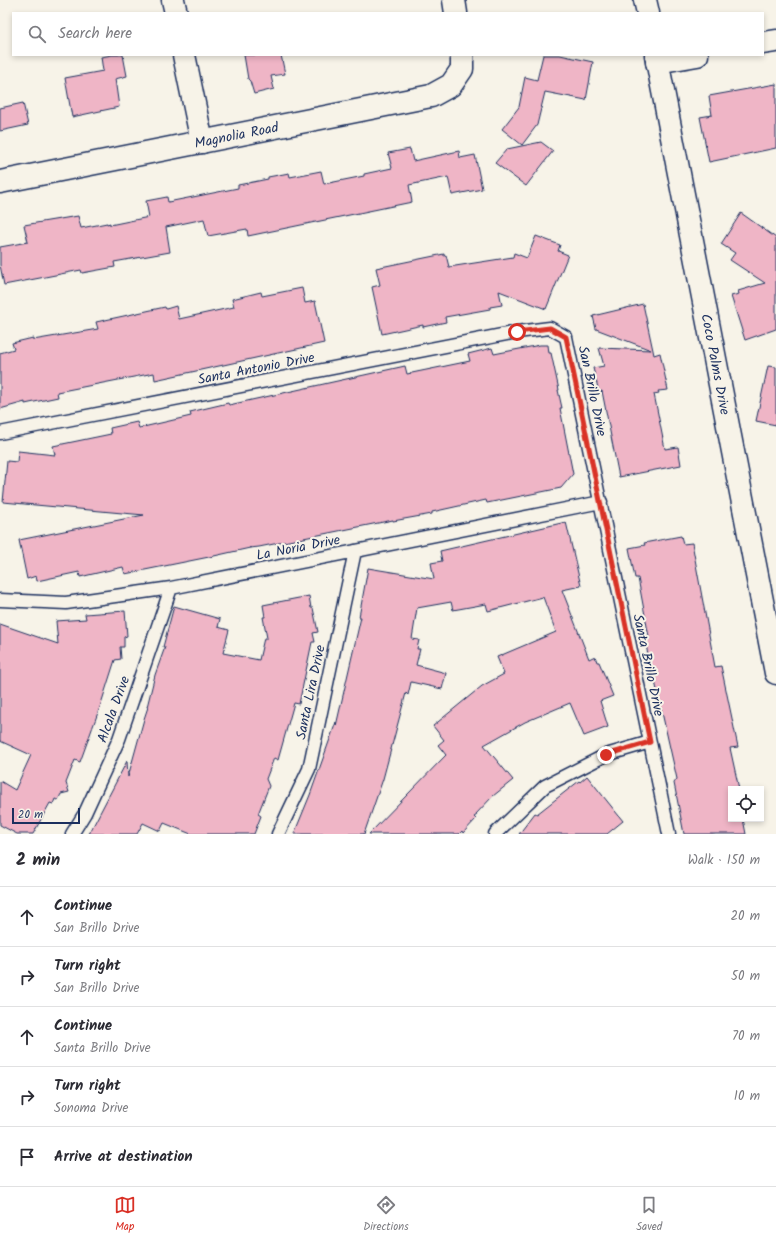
<!DOCTYPE html>
<html lang="en">
<head>
<meta charset="utf-8">
<style>
  body { margin:0; font-family:Kalam,sans-serif; background:#f7f7f7; color:#2b2b33 }
  .controls { position:absolute; right:12px; bottom:12px; display:grid; overflow:hidden; border-radius:0px; box-shadow:0 2px 6px #0003 }
  .controls button { width:36px; height:36px; display:grid; place-items:center; padding:0; border:0; border-bottom:1px solid #e1e1e2; background:#fff; color:#2b2b33; font:20px sans-serif }
  .scale { position:absolute; left:12px; bottom:10px; width:68px; box-sizing:border-box; padding-left:4px; border:2px solid #1b2f5e; border-top:0; font-size:11px; line-height:14px; white-space:nowrap; color:#1b2f5e; -webkit-text-stroke:3px #f7f3e8; paint-order:stroke }
  .stop { position:absolute; width:12px; height:12px; margin:-9px; border:3px solid #d93025; border-radius:50%; background:#fff }
  .stop.end { background:#d93025; border-color:#fff; box-shadow:0 1px 4px #0008 }
  .list { margin:0; padding:0; list-style:none }
  h2 { display:flex; justify-content:space-between; align-items:center; height:52px; margin:0; padding:0 16px; font-size:17px }
  h2 small { font-size:13px; font-weight:400; color:#7c7c81 }
  .list li { display:grid; grid-template-columns:26px 1fr auto; gap:12px; align-items:center; box-sizing:border-box; height:60px; padding:0 16px; border-top:1px solid #e1e1e2 }
  .list b { display:block; font-size:15px; white-space:nowrap }
  .list p { margin:0; font-size:13px; white-space:nowrap; color:#7c7c81 }
  .list em { font-size:13px; font-style:normal; color:#7c7c81 }
  .icon { flex:none; width:22px; height:22px; fill:none; stroke:currentColor; stroke-width:2; stroke-linecap:round; stroke-linejoin:round }
  .map { position:relative; flex:none; width:776px; height:834px; overflow:hidden }
  .search { position:absolute; background:#fff; box-shadow:0 2px 6px #0003; left:12px; right:12px; top:12px; height:44px; display:flex; align-items:center; gap:10px; box-sizing:border-box; padding:0 14px; border-radius:0px; color:#7c7c81; font-size:15px }
  .sheet { height:352px; background:#fff }
  nav { display:flex; justify-content:space-around; align-items:center; box-sizing:border-box; height:56px; border-top:1px solid #e1e1e2; background:#fff; font-size:11px; color:#7c7c81 }
  nav a { display:grid; justify-items:center; gap:2px }
  nav .on { color:#d93025 }
  .map>svg:first-child { display:block }
  .building { fill:#efb5c6; stroke:#1b2f5e }
  .lines { fill:none; stroke-linecap:round; stroke-linejoin:round }
  .service-casing { stroke:#1b2f5e; stroke-width:15 }
  .minor-casing { stroke:#1b2f5e; stroke-width:25 }
  .service { stroke:#f7f3e8; stroke-width:12 }
  .minor { stroke:#f7f3e8; stroke-width:22 }
  .route { stroke:#d93025; stroke-width:5 }
  .labels { text-anchor:middle; stroke-width:4; stroke-linejoin:round; paint-order:stroke }
  .street-label { font-size:14px; fill:#1b2f5e; stroke:#f7f3e8 }
</style>
</head>
<body>
<div class="map">
<svg width="776" height="834" viewBox="0 0 776 834">
  <rect width="100%" height="100%" fill="#f7f3e8"/>
  <filter id="ink" filterUnits="userSpaceOnUse"><feTurbulence type="fractalNoise" baseFrequency=".025" numOctaves="2"/><feDisplacementMap in="SourceGraphic" scale="8" xChannelSelector="R" yChannelSelector="G"/><feConvolveMatrix kernelMatrix="1 2 1 2 8 2 1 2 1" color-interpolation-filters="sRGB"/></filter>
  <g filter="url(#ink)">
    <!-- building -->
    <path class="building" d="M 112,55 L 123,55 L 127,76 L 115,79 L 119,107 L 72,117 L 65,78 L 103,71 L 101,57 Z
      M 244,55 L 281,55 L 285,74 L 271,76 L 274,89 L 254,94 L 250,81 L 248,79 Z
      M 543,55 L 560,55 L 593,62 L 586,100 L 545,92 L 537,125 L 522,145 L 502,129 L 519,107 L 525,77 L 537,80 Z
      M 776,84 L 776,148 L 709,162 L 700,117 L 712,115 L 709,96 Z
      M 23,103 L 28,125 L 0,131 L 0,108 Z
      M 541,142 L 553,151 L 526,186 L 495,163 L 507,149 Z
      M 410,149 L 413,161 L 459,151 L 460,158 L 475,155 L 482,189 L 452,195 L 448,177 L 409,185 L 412,202 L 248,236 L 247,229 L 208,236 L 204,219 L 166,227 L 170,252 L 114,262 L 115,267 L 82,273 L 81,270 L 4,285 L 0,265 L 0,247 L 28,242 L 24,225 L 78,216 L 81,228 L 107,223 L 107,224 L 110,223 L 110,225 L 149,217 L 146,201 L 167,197 L 168,202 L 238,188 L 238,185 L 268,179 L 268,177 L 289,173 L 290,177 L 321,171 L 324,184 L 364,176 L 364,174 L 392,168 L 388,153 Z
      M 741,213 L 776,238 L 776,329 L 745,340 L 731,296 L 739,294 L 738,291 L 765,283 L 730,260 L 735,253 L 721,244 Z
      M 536,236 L 560,245 L 558,251 L 568,255 L 546,309 L 499,291 L 502,305 L 490,307 L 490,309 L 445,317 L 446,322 L 423,327 L 423,325 L 382,334 L 372,287 L 380,285 L 376,268 L 444,254 L 444,256 L 446,255 L 449,267 L 513,257 L 514,253 L 527,258 Z
      M 302,288 L 305,303 L 315,301 L 324,343 L 155,380 L 154,373 L 57,392 L 58,397 L 25,404 L 25,402 L 0,409 L 0,353 L 14,349 L 12,343 L 33,338 L 33,340 L 98,329 L 96,322 L 165,307 L 166,309 L 176,306 L 179,319 L 234,307 L 232,299 L 261,292 L 262,296 Z
      M 643,304 L 654,355 L 660,353 L 668,390 L 658,391 L 659,393 L 654,394 L 665,449 L 678,447 L 681,465 L 619,477 L 602,391 L 599,392 L 593,368 L 604,366 L 599,348 L 651,350 L 596,329 L 593,316 Z
      M 540,345 L 548,345 L 549,353 L 551,353 L 559,390 L 558,390 L 562,408 L 560,408 L 573,474 L 561,488 L 487,503 L 486,500 L 432,512 L 432,514 L 393,521 L 393,520 L 259,547 L 250,548 L 250,547 L 250,548 L 214,556 L 125,574 L 123,567 L 80,577 L 79,572 L 37,581 L 36,576 L 27,579 L 19,540 L 144,515 L 3,502 L 7,461 L 17,462 L 18,451 L 55,455 L 53,446 L 111,434 L 110,428 L 137,422 L 139,428 L 191,416 L 190,412 L 228,403 L 229,405 L 405,366 L 407,374 L 470,361 L 468,354 L 492,348 L 494,354 Z
      M 768,366 L 776,367 L 776,425 L 756,421 Z
      M 566,522 L 581,586 L 562,590 L 589,659 L 595,656 L 597,662 L 599,662 L 613,696 L 600,701 L 608,727 L 584,736 L 570,703 L 525,722 L 484,745 L 513,780 L 493,796 L 476,814 L 477,815 L 474,817 L 476,819 L 463,833 L 462,831 L 459,834 L 369,834 L 446,755 L 438,745 L 444,740 L 433,726 L 482,686 L 504,674 L 497,657 L 556,632 L 543,597 L 488,611 L 486,604 L 453,610 L 451,602 L 417,608 L 412,639 L 419,640 L 417,649 L 420,649 L 416,665 L 446,673 L 442,689 L 411,682 L 408,695 L 406,693 L 383,779 L 364,834 L 294,834 L 310,795 L 336,722 L 336,726 L 361,617 L 359,617 L 368,568 L 434,579 L 431,563 L 442,561 L 440,551 Z
      M 681,536 L 683,544 L 692,543 L 715,667 L 721,666 L 738,747 L 730,748 L 739,789 L 731,789 L 731,819 L 743,819 L 746,834 L 684,834 L 674,783 L 677,779 L 652,668 L 650,669 L 645,637 L 649,637 L 638,578 L 635,578 L 629,548 L 645,545 L 644,543 Z
      M 309,596 L 311,608 L 313,608 L 318,632 L 313,633 L 315,642 L 312,642 L 299,704 L 294,703 L 278,760 L 274,758 L 266,779 L 269,786 L 258,814 L 261,816 L 254,834 L 191,834 L 164,823 L 160,831 L 143,823 L 137,834 L 89,834 L 127,761 L 128,777 L 144,719 L 148,707 L 147,707 L 155,675 L 165,647 L 163,647 L 174,606 L 220,619 L 218,627 L 229,630 L 223,653 L 259,660 L 264,638 L 267,638 L 263,617 L 265,617 L 263,605 Z
      M 125,611 L 127,636 L 124,637 L 124,647 L 120,647 L 121,659 L 115,660 L 100,707 L 80,762 L 75,760 L 66,783 L 69,792 L 61,794 L 58,800 L 55,799 L 53,804 L 50,803 L 33,834 L 17,834 L 0,825 L 0,781 L 15,790 L 31,755 L 0,741 L 0,624 L 58,644 L 56,621 L 86,619 L 85,614 Z
      M 587,776 L 623,821 L 607,834 L 519,834 L 535,813 L 537,814 L 579,781 L 580,782 Z"/>
    <g class="lines">
      <!-- service casing -->
      <g class="service-casing">
        <path id="service" d="M 0,433 L 517,332 L 550,328 L 566,337 L 669,834
          M 0,600 L 66,603 L 171,588 L 601,502
          M 72,834 L 85,813 L 119,739 L 171,588
          M 278,834 L 309,769 L 355,551
          M 495,834 L 545,786 L 606,755 L 650,742"/>
      </g>
      <!-- minor casing -->
      <g class="minor-casing">
        <g id="minor">
          <path d="M 173,0 L 176,13"/>
          <path d="M 454,0 L 456,13"/>
          <path d="M 645,0 L 648,13"/>
          <path d="M 763,43 L 776,41"/>
          <path d="M 184,55 L 202,142"/>
          <path id="s1" d="M 656,55 L 776,673"/>
          <path d="M 657,62 L 697,55"/>
          <path id="s2" d="M 0,182 L 431,96 L 451,85 L 462,69 L 462,55"/>
        </g>
      </g>
      <!-- service -->
      <use href="#service" class="service"/>
      <!-- minor -->
      <use href="#minor" class="minor"/>
    </g>
  </g>
  <g class="lines" filter="url(#ink)">
    <!-- route -->
    <path class="route" d="M 517,332 L 550,328 L 566,337 L 650,742 L 606,755"/>
  </g>
  <g class="labels">
    <!-- street labels -->
    <g class="street-label">
      <text dy="5" stroke="none"><textPath href="#s2" startOffset="241">Magnolia Road</textPath></text>
      <text dy="5" stroke="none"><textPath href="#s1" startOffset="315">Coco Palms Drive</textPath></text>
      <text transform="translate(256 368) rotate(-11)" y="5">Santa Antonio Drive</text>
      <text transform="translate(593 391) rotate(78)" y="5">San Brillo Drive</text>
      <text transform="translate(298 547) rotate(-11)" y="5">La Noria Drive</text>
      <text transform="translate(649 665) rotate(78)" y="5">Santa Brillo Drive</text>
      <text transform="translate(310 692) rotate(-78)" y="5">Santa Lira Drive</text>
      <text transform="translate(113 709) rotate(-70)" y="5">Alcala Drive</text>
    </g>
  </g>
</svg>
<div class="controls">
<button><svg class="icon" aria-label="locate" viewBox="0 0 24 24"><circle cx="12" cy="12" r="6"/><path d="M12 2v4M12 18v4M2 12h4M18 12h4"/></svg></button>
</div>
<div class="scale">20 m</div>
<div class="stop" style="left:517px;top:332px"></div>
<div class="stop end" style="left:606px;top:755px"></div>
<div class="search"><svg class="icon" aria-label="search" viewBox="0 0 24 24"><circle cx="10" cy="10" r="6"/><path d="M15 15l6 6"/></svg>Search here</div>
</div>
<section class="sheet">
<h2>2 min<small>Walk · 150 m</small></h2>
<ul class="list">
<li><svg class="icon" aria-label="ahead" viewBox="0 0 24 24"><path d="M12 20V5M6 11l6-6 6 6"/></svg><div><b>Continue</b><p>San Brillo Drive</p></div><em>20 m</em></li>
<li><svg class="icon" aria-label="right" viewBox="0 0 24 24"><path d="M7 20v-9h11M14 6l5 5-5 5"/></svg><div><b>Turn right</b><p>San Brillo Drive</p></div><em>50 m</em></li>
<li><svg class="icon" aria-label="ahead" viewBox="0 0 24 24"><path d="M12 20V5M6 11l6-6 6 6"/></svg><div><b>Continue</b><p>Santa Brillo Drive</p></div><em>70 m</em></li>
<li><svg class="icon" aria-label="right" viewBox="0 0 24 24"><path d="M7 20v-9h11M14 6l5 5-5 5"/></svg><div><b>Turn right</b><p>Sonoma Drive</p></div><em>10 m</em></li>
<li><svg class="icon" aria-label="arrive" viewBox="0 0 24 24"><path d="M6 21V4h12l-3 4 3 4H6"/></svg><div><b>Arrive at destination</b></div></li>
</ul>
</section>
<nav>
<a class="on"><svg class="icon" aria-label="map" viewBox="0 0 24 24"><path d="M3 6l6-2 6 2 6-2v14l-6 2-6-2-6 2zM9 4v14M15 6v14"/></svg>Map</a>
<a><svg class="icon" aria-label="directions" viewBox="0 0 24 24"><path d="M12 3l9 9-9 9-9-9zM9 14v-3h6M13 9l2 2-2 2"/></svg>Directions</a>
<a><svg class="icon" aria-label="saved" viewBox="0 0 24 24"><path d="M7 4h10v16l-5-4-5 4z"/></svg>Saved</a>
</nav>
</body>
</html>
